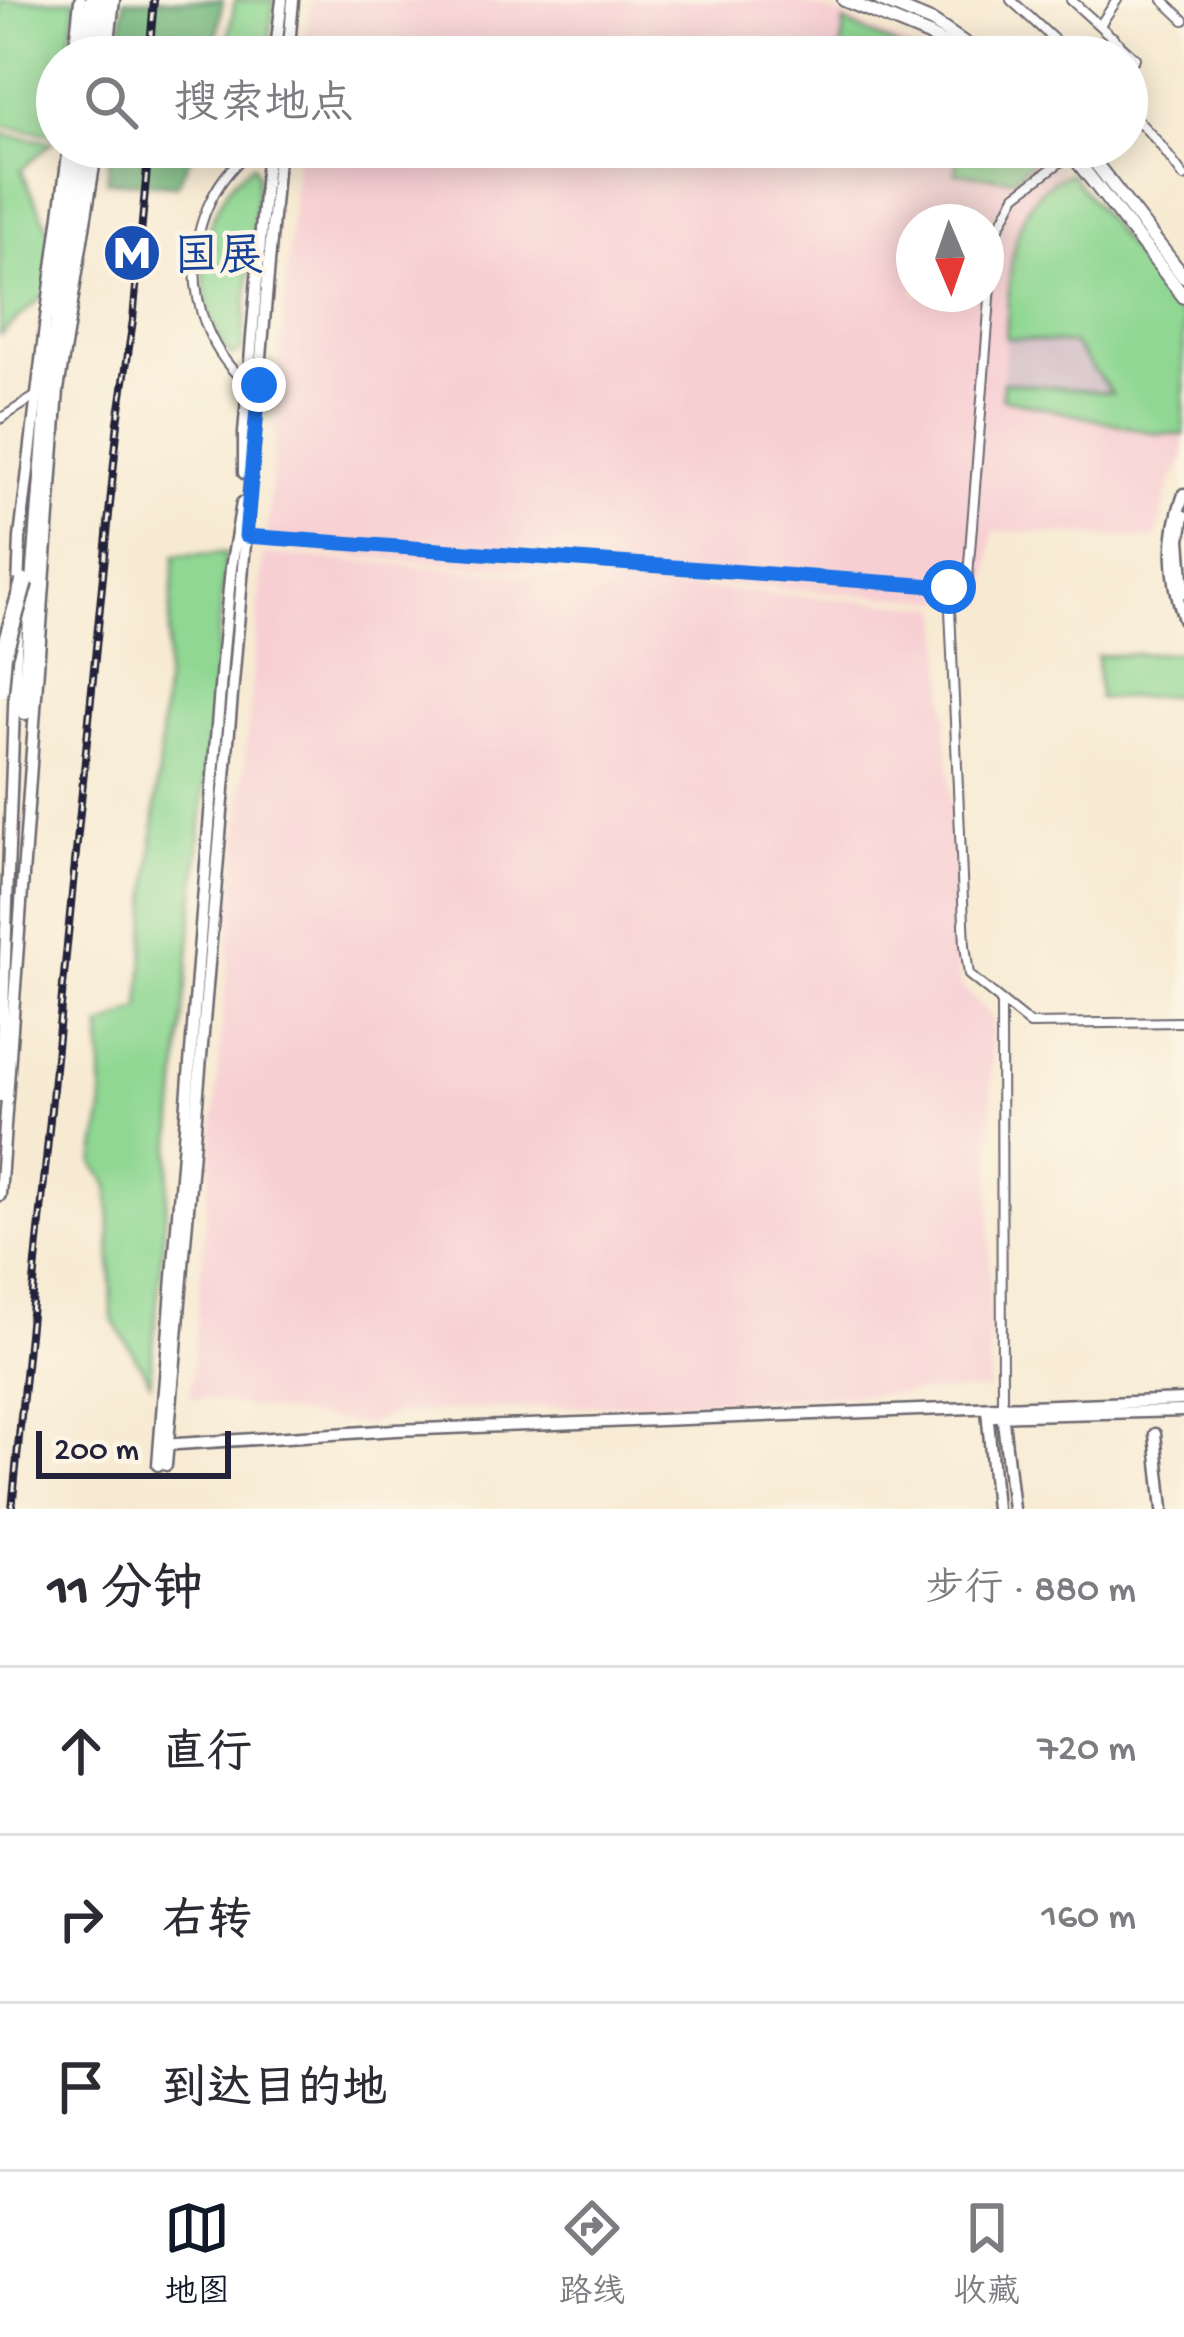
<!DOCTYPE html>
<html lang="zh">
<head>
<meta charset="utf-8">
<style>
  body { margin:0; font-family:"Gochi Hand","LXGW WenKai TC",sans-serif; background:#f7f7f7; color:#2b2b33 }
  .compass { position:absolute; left:896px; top:204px; width:108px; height:108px; border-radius:50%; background:#fff; box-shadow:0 6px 30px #0003; rotate:178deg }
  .scale { position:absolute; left:36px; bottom:30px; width:195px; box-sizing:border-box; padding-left:12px; border:6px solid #22223b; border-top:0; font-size:33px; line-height:42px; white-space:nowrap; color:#22223b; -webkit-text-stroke:9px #fcf5e5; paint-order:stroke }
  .stop { position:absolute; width:36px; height:36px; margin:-27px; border:9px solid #1a73e8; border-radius:50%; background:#fff }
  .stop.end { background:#1a73e8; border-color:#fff; box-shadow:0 3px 12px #0008 }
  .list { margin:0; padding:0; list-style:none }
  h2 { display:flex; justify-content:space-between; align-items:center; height:156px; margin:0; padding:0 48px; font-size:51px }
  h2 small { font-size:39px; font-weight:400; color:#7c7c81 }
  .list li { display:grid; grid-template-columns:78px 1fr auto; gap:36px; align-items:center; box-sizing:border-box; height:168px; padding:0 48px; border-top:3px solid #e1e1e2 }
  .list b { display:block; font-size:45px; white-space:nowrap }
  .list em { font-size:39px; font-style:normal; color:#7c7c81 }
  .icon { flex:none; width:66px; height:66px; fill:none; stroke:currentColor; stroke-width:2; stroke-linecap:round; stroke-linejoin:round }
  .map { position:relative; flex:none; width:1184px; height:1509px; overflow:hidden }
  .search { position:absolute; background:#fff; box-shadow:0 6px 30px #0003; left:36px; right:36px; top:36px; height:132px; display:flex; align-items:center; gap:30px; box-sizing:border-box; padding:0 42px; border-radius:66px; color:#7c7c81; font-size:45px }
  .sheet { height:660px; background:#fff }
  nav { display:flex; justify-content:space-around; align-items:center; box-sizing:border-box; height:168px; border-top:3px solid #e1e1e2; background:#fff; font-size:33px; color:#7c7c81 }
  nav a { display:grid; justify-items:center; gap:6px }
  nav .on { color:#111827 }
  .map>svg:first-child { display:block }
  .built { fill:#f7cfd3; fill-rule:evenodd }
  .industrial { fill:#d2bdc7 }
  .green { fill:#8fd793; stroke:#587c67; stroke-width:3 }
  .forest { fill:#73b87d; stroke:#4a6d5c; stroke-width:3 }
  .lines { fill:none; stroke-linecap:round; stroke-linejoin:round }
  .street-casing { stroke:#6d6870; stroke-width:12 }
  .secondary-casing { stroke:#6d6870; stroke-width:15 }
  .primary-casing { stroke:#6d6870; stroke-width:16 }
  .highway-casing { stroke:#6d6870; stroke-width:21 }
  .street { stroke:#fff; stroke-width:8 }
  .secondary { stroke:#fff; stroke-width:10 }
  .primary { stroke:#fff; stroke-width:12 }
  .highway { stroke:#fff; stroke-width:16 }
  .rail-casing { stroke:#22223b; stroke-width:8 }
  .rail { stroke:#fcf5e5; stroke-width:3; stroke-dasharray:9; stroke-linecap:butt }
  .highway-bridge-casing { stroke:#6d6870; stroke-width:21; stroke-linecap:butt }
  .highway-bridge { stroke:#fff; stroke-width:16 }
  .route { stroke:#1a73e8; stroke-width:15 }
  .labels { text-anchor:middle; stroke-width:9; stroke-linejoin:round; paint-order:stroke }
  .transit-label { font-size:45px; fill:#164399; stroke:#fcf5e5; text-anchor:start }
</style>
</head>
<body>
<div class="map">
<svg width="1184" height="1509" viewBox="0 0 1184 1509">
  <rect width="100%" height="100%" fill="#fcf5e5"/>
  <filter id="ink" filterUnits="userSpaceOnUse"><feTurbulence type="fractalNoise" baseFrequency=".00833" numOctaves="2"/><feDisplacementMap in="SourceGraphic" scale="24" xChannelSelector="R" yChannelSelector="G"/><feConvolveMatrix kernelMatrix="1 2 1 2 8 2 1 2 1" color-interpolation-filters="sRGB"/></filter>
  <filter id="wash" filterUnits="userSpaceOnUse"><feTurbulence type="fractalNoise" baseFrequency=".004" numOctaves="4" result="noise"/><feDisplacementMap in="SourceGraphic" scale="48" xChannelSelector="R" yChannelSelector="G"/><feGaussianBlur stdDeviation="2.7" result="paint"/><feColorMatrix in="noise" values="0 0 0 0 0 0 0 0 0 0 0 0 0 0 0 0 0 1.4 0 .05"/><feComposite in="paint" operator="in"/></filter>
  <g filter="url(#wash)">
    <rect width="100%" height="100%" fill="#f7ead2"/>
    <!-- built -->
    <path class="built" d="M 312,0 L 792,0 L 838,14 L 932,57 L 304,57 Z
      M 297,147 L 1039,147 L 1063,174 L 1026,212 L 1016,234 L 1002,398 L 1155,433 L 1184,435 L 1184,458 L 1170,483 L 1156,539 L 993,531 L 987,604 L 359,558 L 266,545 ZM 914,222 L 986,222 L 986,294 L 914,294 Z
      M 263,554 L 941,607 L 960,985 L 992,1017 L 989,1390 L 397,1413 L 365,1425 L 190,1397 Z"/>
    <!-- industrial -->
    <path class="industrial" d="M 1006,338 L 1073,344 L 1113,394 L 1003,382 Z"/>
    <!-- green -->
    <path class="green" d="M 0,0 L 76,0 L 68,57 L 57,57 L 57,135 L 0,126 Z
      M 235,0 L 274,0 L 268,57 L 225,57 Z
      M 844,22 L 920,57 L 841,57 Z
      M 0,134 L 52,142 L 21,170 L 60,253 L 57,283 L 0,335 Z
      M 958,147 L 1035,147 L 1040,153 L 1014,178 L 1006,178 L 956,173 Z
      M 253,165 L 258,175 L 242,351 L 231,356 C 189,307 196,200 253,165 Z
      M 1070,173 L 1184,320 L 1184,435 L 1155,433 L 1002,398 L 1003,382 L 1112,393 L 1073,344 L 1006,338 C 1010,283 1005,194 1070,173 Z
      M 226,553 L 150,1381 L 112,1318 L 109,1186 L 94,1163 L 103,1110 L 101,1027 L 140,1009 L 175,555 Z
      M 1184,652 L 1184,695 L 1099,699 L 1097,656 Z"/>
    <!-- forest -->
    <path class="forest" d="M 124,0 L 223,0 L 214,57 L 119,57 Z
      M 110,147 L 196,147 L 177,185 L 107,181 Z"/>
  </g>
  <g filter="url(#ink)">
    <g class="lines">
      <!-- street casing -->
      <g class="street-casing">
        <path id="street" d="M 1011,0 L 1073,57
          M 1071,0 L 1135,58 L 1127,67
          M 1163,0 L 1184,20
          M 1100,25 L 1117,0
          M 1094,57 L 1113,37
          M 1127,109 L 1158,142 L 1184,177
          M 247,384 C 176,323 177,203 256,147
          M 0,419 L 36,396
          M 246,536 L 967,589 L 995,235 L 1016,195 L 1070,155
          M 949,587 L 965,945 L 969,975 L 1030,1024 L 1184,1022
          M 1001,1003 L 1002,1405"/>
      </g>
      <!-- secondary casing -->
      <g class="secondary-casing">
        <path id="secondary" d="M 74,57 L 80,0
          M 107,57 L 114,0
          M 275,57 L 282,0
          M 288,57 L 293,0
          M 244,473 L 244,433 L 268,147
          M 1184,494 C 1168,537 1170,576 1184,620
          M 1184,516 L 1180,539 L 1184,592
          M 18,589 L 20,538 L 47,310
          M 0,1096 L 17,626
          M 0,1195 L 58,390 L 97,147
          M 987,1409 L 996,1509
          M 1002,1411 L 1013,1509
          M 988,1416 L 1184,1411
          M 1155,1434 L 1163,1509
          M 162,1445 L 395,1430 L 1184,1400
          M 158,1465 L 223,651 L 231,568 L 242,503
          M 166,1465 L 279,147"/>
      </g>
      <!-- primary casing -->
      <g class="primary-casing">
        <path id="primary" d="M 844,0 L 929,35 L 966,57
          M 880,0 L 933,22 L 985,57
          M 1066,147 L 1184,297
          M 1083,147 L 1184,277"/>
      </g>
      <!-- highway casing -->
      <g class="highway-casing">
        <path id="highway" d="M 87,41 L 93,0
          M 96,57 L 105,0
          M 50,313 L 72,147
          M 25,711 L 51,375 L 84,147"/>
      </g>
      <!-- street -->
      <use href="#street" class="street"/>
      <!-- secondary -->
      <use href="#secondary" class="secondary"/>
      <!-- primary -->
      <use href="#primary" class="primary"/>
      <!-- highway -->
      <use href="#highway" class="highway"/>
      <!-- rail casing -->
      <g class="rail-casing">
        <path id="rail" d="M 149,57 L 154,0
          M 12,1509 L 118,422 L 133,320 L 149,147"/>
      </g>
      <!-- rail -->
      <use href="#rail" class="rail"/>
      <!-- highway-bridge casing -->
      <g class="highway-bridge-casing">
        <path id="highway-bridge" d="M 0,689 L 3,655 L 24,582"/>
      </g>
      <!-- highway-bridge -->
      <use href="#highway-bridge" class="highway-bridge"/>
    </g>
  </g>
  <g class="lines" filter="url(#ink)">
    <!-- route -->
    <path class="route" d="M 259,385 L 246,536 L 949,587"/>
  </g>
  <!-- icons -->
  <defs>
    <g id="metro-disc" transform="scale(3)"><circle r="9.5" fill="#1a4fb4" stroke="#fcf5e5"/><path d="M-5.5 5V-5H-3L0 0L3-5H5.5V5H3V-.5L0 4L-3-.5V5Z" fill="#fff"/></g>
  </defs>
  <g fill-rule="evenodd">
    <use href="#metro-disc" x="132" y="253"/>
  </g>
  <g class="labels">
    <!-- transit labels -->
    <g class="transit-label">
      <text x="174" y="269">国展</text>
    </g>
  </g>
</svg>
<svg class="compass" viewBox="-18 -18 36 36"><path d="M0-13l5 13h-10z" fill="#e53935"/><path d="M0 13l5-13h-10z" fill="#7c7c81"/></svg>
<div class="scale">200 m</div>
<div class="stop" style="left:949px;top:587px"></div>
<div class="stop end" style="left:259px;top:385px"></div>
<div class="search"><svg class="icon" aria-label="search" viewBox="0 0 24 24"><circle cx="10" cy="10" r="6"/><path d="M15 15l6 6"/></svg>搜索地点</div>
</div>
<section class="sheet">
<h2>11 分钟<small>步行 · 880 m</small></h2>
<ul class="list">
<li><svg class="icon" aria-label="ahead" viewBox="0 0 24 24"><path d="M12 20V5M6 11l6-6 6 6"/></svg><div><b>直行</b></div><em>720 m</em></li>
<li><svg class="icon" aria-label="right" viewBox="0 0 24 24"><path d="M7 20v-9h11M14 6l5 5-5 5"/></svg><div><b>右转</b></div><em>160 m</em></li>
<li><svg class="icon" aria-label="arrive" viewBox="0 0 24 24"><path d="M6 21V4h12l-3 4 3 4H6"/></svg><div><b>到达目的地</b></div></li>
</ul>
</section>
<nav>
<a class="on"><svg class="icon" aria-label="map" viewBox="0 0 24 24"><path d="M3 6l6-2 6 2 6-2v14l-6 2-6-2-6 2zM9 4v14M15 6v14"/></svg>地图</a>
<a><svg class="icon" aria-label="directions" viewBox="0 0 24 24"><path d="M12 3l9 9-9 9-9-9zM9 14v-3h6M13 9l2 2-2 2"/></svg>路线</a>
<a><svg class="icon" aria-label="saved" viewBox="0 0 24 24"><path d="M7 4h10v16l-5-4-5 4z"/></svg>收藏</a>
</nav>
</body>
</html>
